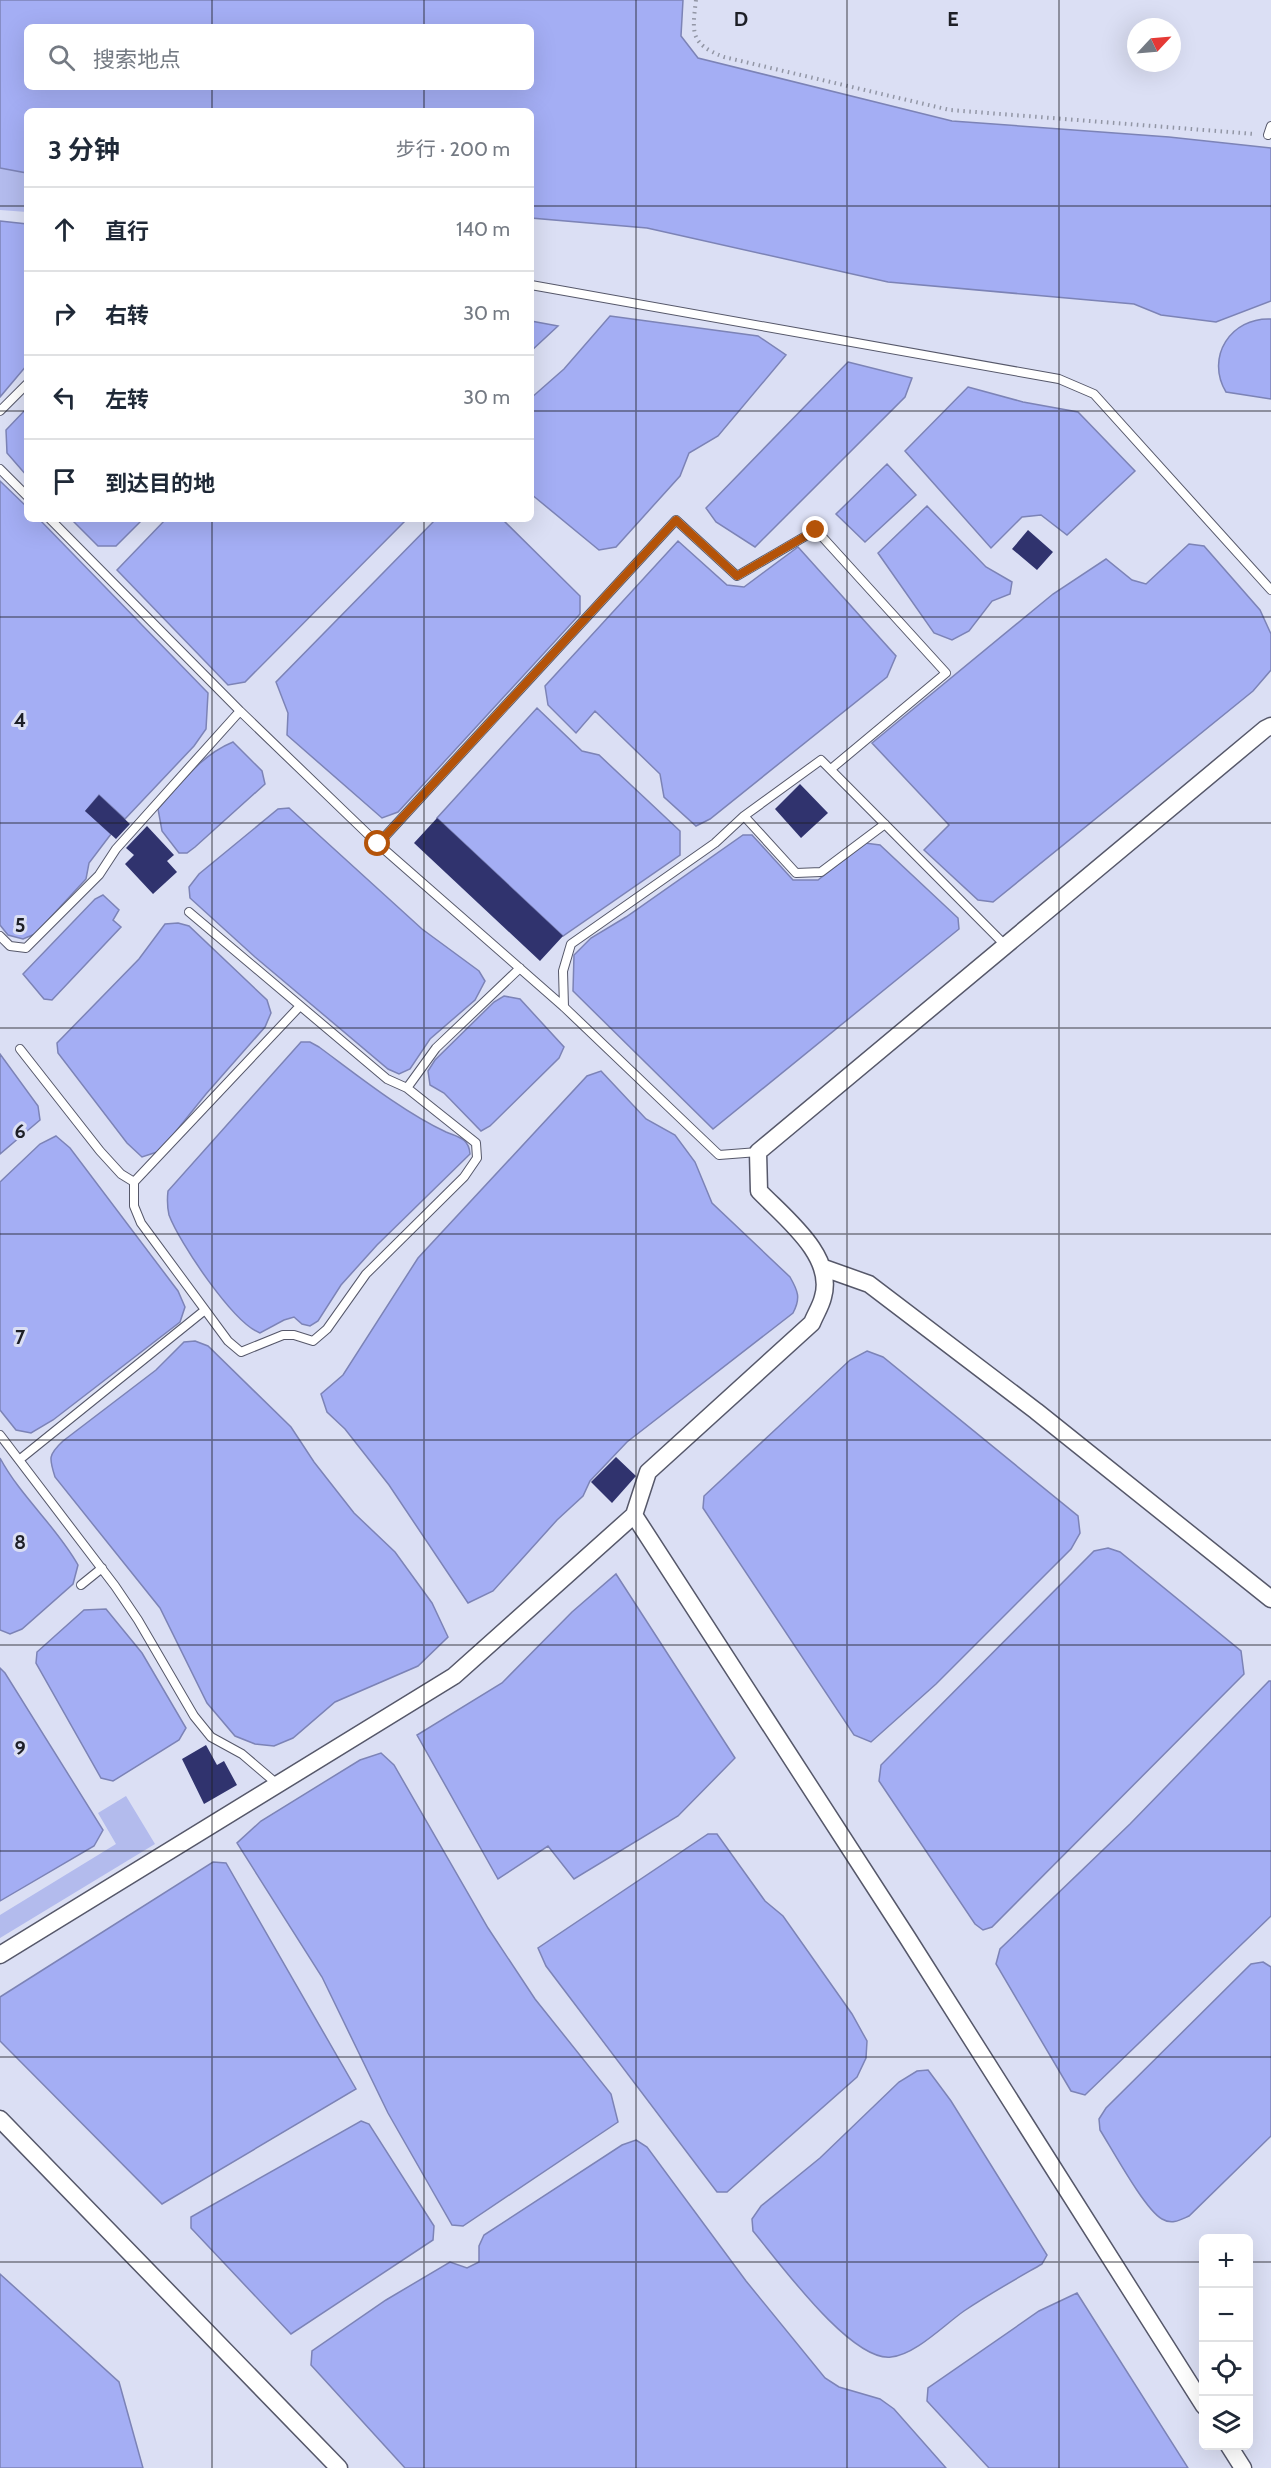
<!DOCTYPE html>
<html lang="zh">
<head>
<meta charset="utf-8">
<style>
  body { margin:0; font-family:Cabin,"Noto Sans SC",sans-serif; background:#f2f2f3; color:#1f2937 }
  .controls { position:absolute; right:18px; bottom:18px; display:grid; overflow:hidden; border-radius:9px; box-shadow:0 6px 24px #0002 }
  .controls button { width:54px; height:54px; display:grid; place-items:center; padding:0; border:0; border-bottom:2px solid #e0e1e3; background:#fff; color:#1f2937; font:30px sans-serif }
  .compass { position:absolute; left:1127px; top:18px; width:54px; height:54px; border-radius:50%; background:#fff; box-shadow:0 6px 24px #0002; rotate:64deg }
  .stop { position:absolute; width:18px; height:18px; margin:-14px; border:4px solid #b45309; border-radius:50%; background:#fff }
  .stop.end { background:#b45309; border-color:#fff; box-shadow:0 2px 6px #0008 }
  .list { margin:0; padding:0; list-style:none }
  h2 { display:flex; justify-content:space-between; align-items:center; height:78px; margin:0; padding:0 24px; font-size:26px }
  h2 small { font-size:20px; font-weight:400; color:#747a83 }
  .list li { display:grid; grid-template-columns:39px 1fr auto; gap:18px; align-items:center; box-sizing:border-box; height:84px; padding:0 24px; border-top:2px solid #e0e1e3 }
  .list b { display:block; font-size:22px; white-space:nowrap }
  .list em { font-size:20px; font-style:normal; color:#747a83 }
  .icon { flex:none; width:33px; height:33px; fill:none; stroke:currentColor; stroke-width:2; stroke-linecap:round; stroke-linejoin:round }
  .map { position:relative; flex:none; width:1271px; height:2468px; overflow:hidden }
  .search { position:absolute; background:#fff; box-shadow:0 6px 24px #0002; left:24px; top:24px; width:510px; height:66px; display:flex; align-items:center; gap:15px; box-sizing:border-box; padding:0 21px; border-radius:9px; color:#747a83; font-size:22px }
  .panel { position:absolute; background:#fff; box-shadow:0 6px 24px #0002; left:24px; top:108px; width:510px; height:414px; border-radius:9px }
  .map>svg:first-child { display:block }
  .green { fill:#b3bbed }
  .water { fill:#a4aef4; stroke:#7c83b6; stroke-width:1.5; fill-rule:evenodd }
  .building { fill:#30336e }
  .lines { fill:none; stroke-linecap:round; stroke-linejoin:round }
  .lane-casing { stroke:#56586a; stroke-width:10 }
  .street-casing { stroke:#56586a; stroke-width:19 }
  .path { stroke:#9296a5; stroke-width:4; stroke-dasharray:1.5 4.5; stroke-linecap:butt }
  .lane { stroke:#fff; stroke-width:8 }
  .street { stroke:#fff; stroke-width:16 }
  .route { stroke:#b45309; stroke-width:8 }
  .grid { fill:none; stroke:#1d1f26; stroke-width:1.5; stroke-opacity:0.55 }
  .grid-label { font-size:20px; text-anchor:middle; font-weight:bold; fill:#1d1f26; stroke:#dbdff4; stroke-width:6; stroke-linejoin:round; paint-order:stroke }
</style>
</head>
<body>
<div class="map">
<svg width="1271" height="2468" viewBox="0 0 1271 2468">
  <rect width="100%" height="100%" fill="#dbdff4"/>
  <!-- green -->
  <path class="green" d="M 0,168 L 27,173 L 27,212 L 0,210 Z
    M 126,1796 L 155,1844 L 0,1938 L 0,1915 L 116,1844 L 98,1813 Z"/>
  <!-- water -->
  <path class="water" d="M 0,0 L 683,0 L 681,36 L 698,58 L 952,121 L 1169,137 L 1271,148 L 1271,301 L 1216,322 L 1161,315 L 1134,304 L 888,282 L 647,228 L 531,218 L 531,111 L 27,111 L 27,173 L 0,168 ZM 27,27 L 531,27 L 531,87 L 27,87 Z
    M 0,221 L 27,224 L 27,365 L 0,397 Z
    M 610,316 L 758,336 L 786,355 L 718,436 L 689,453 L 680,476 L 616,547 L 599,550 L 531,494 L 531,398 L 564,369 Z
    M 1271,319 L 1271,399 L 1226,392 C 1205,357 1231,317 1271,319 Z
    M 531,321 L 558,326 L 531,351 Z
    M 848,362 L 912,378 L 905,397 L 755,547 L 716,522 L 706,508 Z
    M 968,387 L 1023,402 L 1078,412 L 1135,471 L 1067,535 L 1041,515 L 1022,517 L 991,548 L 905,451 Z
    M 27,408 L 27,476 L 7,453 L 6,430 Z
    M 887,464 L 916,495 L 865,542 L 836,514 Z
    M 0,481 L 27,507 L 27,519 L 39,519 L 208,693 L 206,729 L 194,746 L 125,819 L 99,795 L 86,811 L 111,834 L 89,863 L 86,879 L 35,934 L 23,939 L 8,935 L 0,925 Z
    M 927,506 L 986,567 L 1012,582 L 1010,594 L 992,601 L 969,631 L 952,640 L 934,633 L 878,553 Z
    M 71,519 L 143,519 L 116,546 L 98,546 Z
    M 166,519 L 407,519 L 245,682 L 228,685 L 117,570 Z
    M 436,519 L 502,519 L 580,596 L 580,614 L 398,812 L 382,818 L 287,735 L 288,713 L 276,682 Z
    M 678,541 L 727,585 L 744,587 L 798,547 L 896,656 L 887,677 L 710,819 L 696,826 L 664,797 L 660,774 L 595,711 L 576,733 L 548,705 L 545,686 Z
    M 1189,544 L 1204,546 L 1260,610 L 1271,634 L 1271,670 L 1253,691 L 993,902 L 978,900 L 924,850 L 949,825 L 872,743 L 1053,594 L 1106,559 L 1132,580 L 1146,584 Z
    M 537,708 L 582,751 L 599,755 L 680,831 L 680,855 L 563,936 L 437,818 Z
    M 233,742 L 262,771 L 265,784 L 195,847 L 187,853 L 179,853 L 162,831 L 158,809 C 181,783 201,755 233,742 Z
    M 289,808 L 422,929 L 479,971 L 485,981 L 475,1000 L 430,1039 L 410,1069 L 399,1074 L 388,1069 L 255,957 L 190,898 L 189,887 L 199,874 L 278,809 Z
    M 743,835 L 752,835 L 793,880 L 818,880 L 865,843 L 880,845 L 958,918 L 959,929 L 713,1129 L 573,991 L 574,955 L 591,938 L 626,917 Z
    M 103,895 L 119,910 L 113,920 L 121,927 L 52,1000 L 44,999 L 23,974 L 95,899 Z
    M 178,923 L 189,926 L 267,1000 L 271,1013 L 265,1027 L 206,1094 L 160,1151 L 142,1157 L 127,1143 L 58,1053 L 57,1043 L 139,959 L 165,924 Z
    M 504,996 L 520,999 L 564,1047 L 559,1058 L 490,1126 L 481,1131 L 444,1093 L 430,1085 L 428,1071 L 435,1060 L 494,1002 Z
    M 301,1042 L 310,1042 L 319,1047 C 357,1075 403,1112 446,1132 C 458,1137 469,1138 470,1154 L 377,1245 L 341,1285 L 318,1321 L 310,1326 L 302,1324 L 294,1317 L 284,1320 L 260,1333 C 233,1323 179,1242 169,1215 C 167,1206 167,1200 168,1191 Z
    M 0,1054 L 38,1106 L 40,1120 L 0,1154 Z
    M 601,1071 L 646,1119 L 675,1135 L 695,1162 L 712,1203 L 790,1277 C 798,1291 801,1298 793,1313 L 627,1442 L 590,1481 L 583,1496 L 557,1520 L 493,1591 L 468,1603 L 389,1485 L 345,1429 L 327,1412 L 321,1394 L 343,1375 L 418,1258 L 587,1076 Z
    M 56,1136 L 70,1148 L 178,1291 L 185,1307 L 180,1322 L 53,1420 L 31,1433 L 16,1430 L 0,1410 L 0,1182 L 40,1144 Z
    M 195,1341 L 208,1346 L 291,1427 L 314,1462 L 354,1513 L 395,1552 L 432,1603 L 448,1637 L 418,1666 L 335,1702 L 293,1738 L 274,1746 L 255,1744 L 235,1736 L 207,1703 L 160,1608 L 55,1477 C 49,1458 48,1455 63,1441 L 156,1370 L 184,1342 Z
    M 867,1351 L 883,1357 L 1078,1516 L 1080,1533 L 1071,1549 L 936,1684 L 871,1742 L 854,1735 L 703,1508 L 704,1496 L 850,1360 Z
    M 0,1458 C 21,1497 56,1526 78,1565 L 73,1584 L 22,1629 L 10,1634 L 0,1630 Z
    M 1108,1548 L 1120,1552 L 1241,1651 L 1244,1674 L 992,1927 L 983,1930 L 975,1924 L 879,1781 L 881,1765 L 1094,1551 Z
    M 616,1574 L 735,1758 L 678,1816 L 574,1879 L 548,1846 L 498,1879 L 417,1735 L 502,1683 L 572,1612 Z
    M 106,1609 L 142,1653 L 186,1728 L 179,1740 L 113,1781 L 101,1778 L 36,1663 L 37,1652 L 84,1610 Z
    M 0,1668 L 5,1673 L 103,1830 L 94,1846 L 0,1901 Z
    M 1269,1681 L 1271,1681 L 1271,1916 L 1085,2095 L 1071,2091 L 996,1964 L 1000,1949 L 1130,1824 Z
    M 381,1753 L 394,1765 L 488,1928 L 535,1999 L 611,2094 L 618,2122 L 463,2226 L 452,2225 L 388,2113 L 322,1977 L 237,1843 L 261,1821 L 360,1760 Z
    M 708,1834 L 717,1834 L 765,1901 L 783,1916 L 852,2014 L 867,2041 L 866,2058 L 857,2077 L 727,2192 L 717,2192 L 546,1966 L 538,1948 Z
    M 213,1862 L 226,1863 L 356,2089 L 162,2204 L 0,2041 L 0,1997 Z
    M 1263,1962 L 1271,1967 L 1271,2136 L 1189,2216 C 1180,2220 1172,2225 1162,2219 C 1145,2210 1112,2149 1100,2130 L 1099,2119 L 1106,2108 L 1251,1964 Z
    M 928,2070 L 951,2101 L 1047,2255 L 1042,2264 C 1016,2279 989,2294 964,2311 C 944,2325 915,2355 891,2357 C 851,2362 779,2262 753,2231 L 752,2219 L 761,2206 L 820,2158 L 899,2082 L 917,2071 Z
    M 361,2121 L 369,2124 L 434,2226 L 433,2240 L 291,2334 L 191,2228 L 191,2217 Z
    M 636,2140 L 647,2147 L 746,2281 L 825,2378 L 839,2387 L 880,2399 L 894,2409 L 946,2468 L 405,2468 L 311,2365 L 312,2351 L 386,2300 L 450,2262 L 467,2268 L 479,2262 L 479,2246 L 484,2235 L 622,2145 Z
    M 0,2274 L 119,2382 L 143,2468 L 0,2468 Z
    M 1077,2293 L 1188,2468 L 989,2468 L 927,2401 L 928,2388 L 1039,2311 Z"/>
  <!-- building -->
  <path class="building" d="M 1028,530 L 1053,552 L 1037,570 L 1012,549 Z
    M 800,784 L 828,813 L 801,838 L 775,809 Z
    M 99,795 L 130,824 L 116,839 L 85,811 Z
    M 437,818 L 563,936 L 540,961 L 414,843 Z
    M 147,826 L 174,855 L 167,861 L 177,872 L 153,894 L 125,864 L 134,855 L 126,848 Z
    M 616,1457 L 636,1476 L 612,1503 L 591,1482 Z
    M 206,1745 L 217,1765 L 224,1761 L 237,1785 L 204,1804 L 182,1759 Z"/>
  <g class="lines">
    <!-- lane casing -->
    <g class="lane-casing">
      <path id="lane" d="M 1268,135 L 1271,126
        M 531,285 L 1059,379 L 1094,394 L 1271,590
        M 0,411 L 27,384
        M 0,469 L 27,496
        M 50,519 L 240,711 L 378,844 L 564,1007 L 719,1155 L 758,1152
        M 744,816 L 796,873 L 821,872 L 885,824
        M 378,844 L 676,520 L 737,576 L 816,530 L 946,673 L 831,769
        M 0,936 L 10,946 L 26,948 L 99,875 L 116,849 L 240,711
        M 564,1007 L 563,971 L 571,944 L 715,843 L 744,816 L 821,760 L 1006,946
        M 20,1049 L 100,1151 L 121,1174 L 134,1182 L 134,1206 L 141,1223 L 228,1341 L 241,1352 L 283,1335 L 294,1335 L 313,1341 L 327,1329 L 366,1274 L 464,1177 L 477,1158 L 476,1143 L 407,1088 L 387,1079 L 189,912
        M 407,1088 L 436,1048 L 520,968
        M 134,1182 L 300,1006
        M 0,1435 L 115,1586 L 138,1620 L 194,1716 L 211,1737 L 242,1754 L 276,1783
        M 19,1460 L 205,1310
        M 81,1585 L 102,1568"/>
    </g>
    <!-- street casing -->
    <g class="street-casing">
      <path id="street" d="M 824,1268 L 869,1284 L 1036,1411 L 1271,1599
        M 634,1515 L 907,1937 L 1204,2406
        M 0,1955 L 454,1676 L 634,1515 L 648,1472 L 812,1323 C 815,1315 821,1306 823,1297 C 835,1256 785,1218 759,1191 L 758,1152 L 1265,729 L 1271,726
        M 0,2119 L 339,2468
        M 1229,2446 L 1243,2468"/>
    </g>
    <!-- path -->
    <path class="path" d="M 696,0 C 692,33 690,44 724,57 L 950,110 L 1255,134"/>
    <!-- lane -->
    <use href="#lane" class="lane"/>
    <!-- street -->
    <use href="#street" class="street"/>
  </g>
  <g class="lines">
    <!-- route -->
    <path class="route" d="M 378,844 L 676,520 L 737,576 L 816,530"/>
  </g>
  <!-- grid -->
  <path class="grid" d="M 212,0 L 212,27M 424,0 L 424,27M 636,0 L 636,2468M 847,0 L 847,2468M 1059,0 L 1059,2468M 212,87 L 212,111M 424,87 L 424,111M 0,206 L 27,206M 531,206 L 1271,206M 0,411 L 27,411M 531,411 L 1271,411M 212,519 L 212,2468M 424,519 L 424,2468M 0,617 L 1271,617M 0,823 L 1271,823M 0,1028 L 1271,1028M 0,1234 L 1271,1234M 0,1440 L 1271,1440M 0,1645 L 1271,1645M 0,1851 L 1271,1851M 0,2057 L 1271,2057M 0,2262 L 1204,2262M 1248,2262 L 1271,2262"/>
  <g class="grid-label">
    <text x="741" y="26">D</text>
    <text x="953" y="26">E</text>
    <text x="20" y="727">4</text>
    <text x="20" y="932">5</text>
    <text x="20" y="1138">6</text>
    <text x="20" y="1344">7</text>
    <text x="20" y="1549">8</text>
    <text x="20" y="1755">9</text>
  </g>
</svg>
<div class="controls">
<button>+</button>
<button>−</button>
<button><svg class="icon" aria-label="locate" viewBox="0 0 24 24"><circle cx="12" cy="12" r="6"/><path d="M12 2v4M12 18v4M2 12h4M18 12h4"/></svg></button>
<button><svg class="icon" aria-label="layers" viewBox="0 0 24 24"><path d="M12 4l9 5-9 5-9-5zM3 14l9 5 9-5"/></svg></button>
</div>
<svg class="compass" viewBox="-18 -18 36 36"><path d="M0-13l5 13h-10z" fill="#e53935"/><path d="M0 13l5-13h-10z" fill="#747a83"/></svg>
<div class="stop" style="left:378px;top:844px"></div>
<div class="stop end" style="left:816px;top:530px"></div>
<div class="search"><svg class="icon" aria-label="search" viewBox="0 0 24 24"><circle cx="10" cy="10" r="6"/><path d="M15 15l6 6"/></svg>搜索地点</div>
<section class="panel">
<h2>3 分钟<small>步行 · 200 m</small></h2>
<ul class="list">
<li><svg class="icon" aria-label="ahead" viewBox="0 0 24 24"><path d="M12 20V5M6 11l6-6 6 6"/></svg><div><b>直行</b></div><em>140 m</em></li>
<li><svg class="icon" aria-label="right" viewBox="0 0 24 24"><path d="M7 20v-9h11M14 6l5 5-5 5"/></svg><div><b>右转</b></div><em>30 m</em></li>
<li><svg class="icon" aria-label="left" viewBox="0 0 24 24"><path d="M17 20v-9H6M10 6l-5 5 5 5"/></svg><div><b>左转</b></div><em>30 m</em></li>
<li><svg class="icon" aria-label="arrive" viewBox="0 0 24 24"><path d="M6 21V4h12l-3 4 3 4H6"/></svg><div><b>到达目的地</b></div></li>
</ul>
</section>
</div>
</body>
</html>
